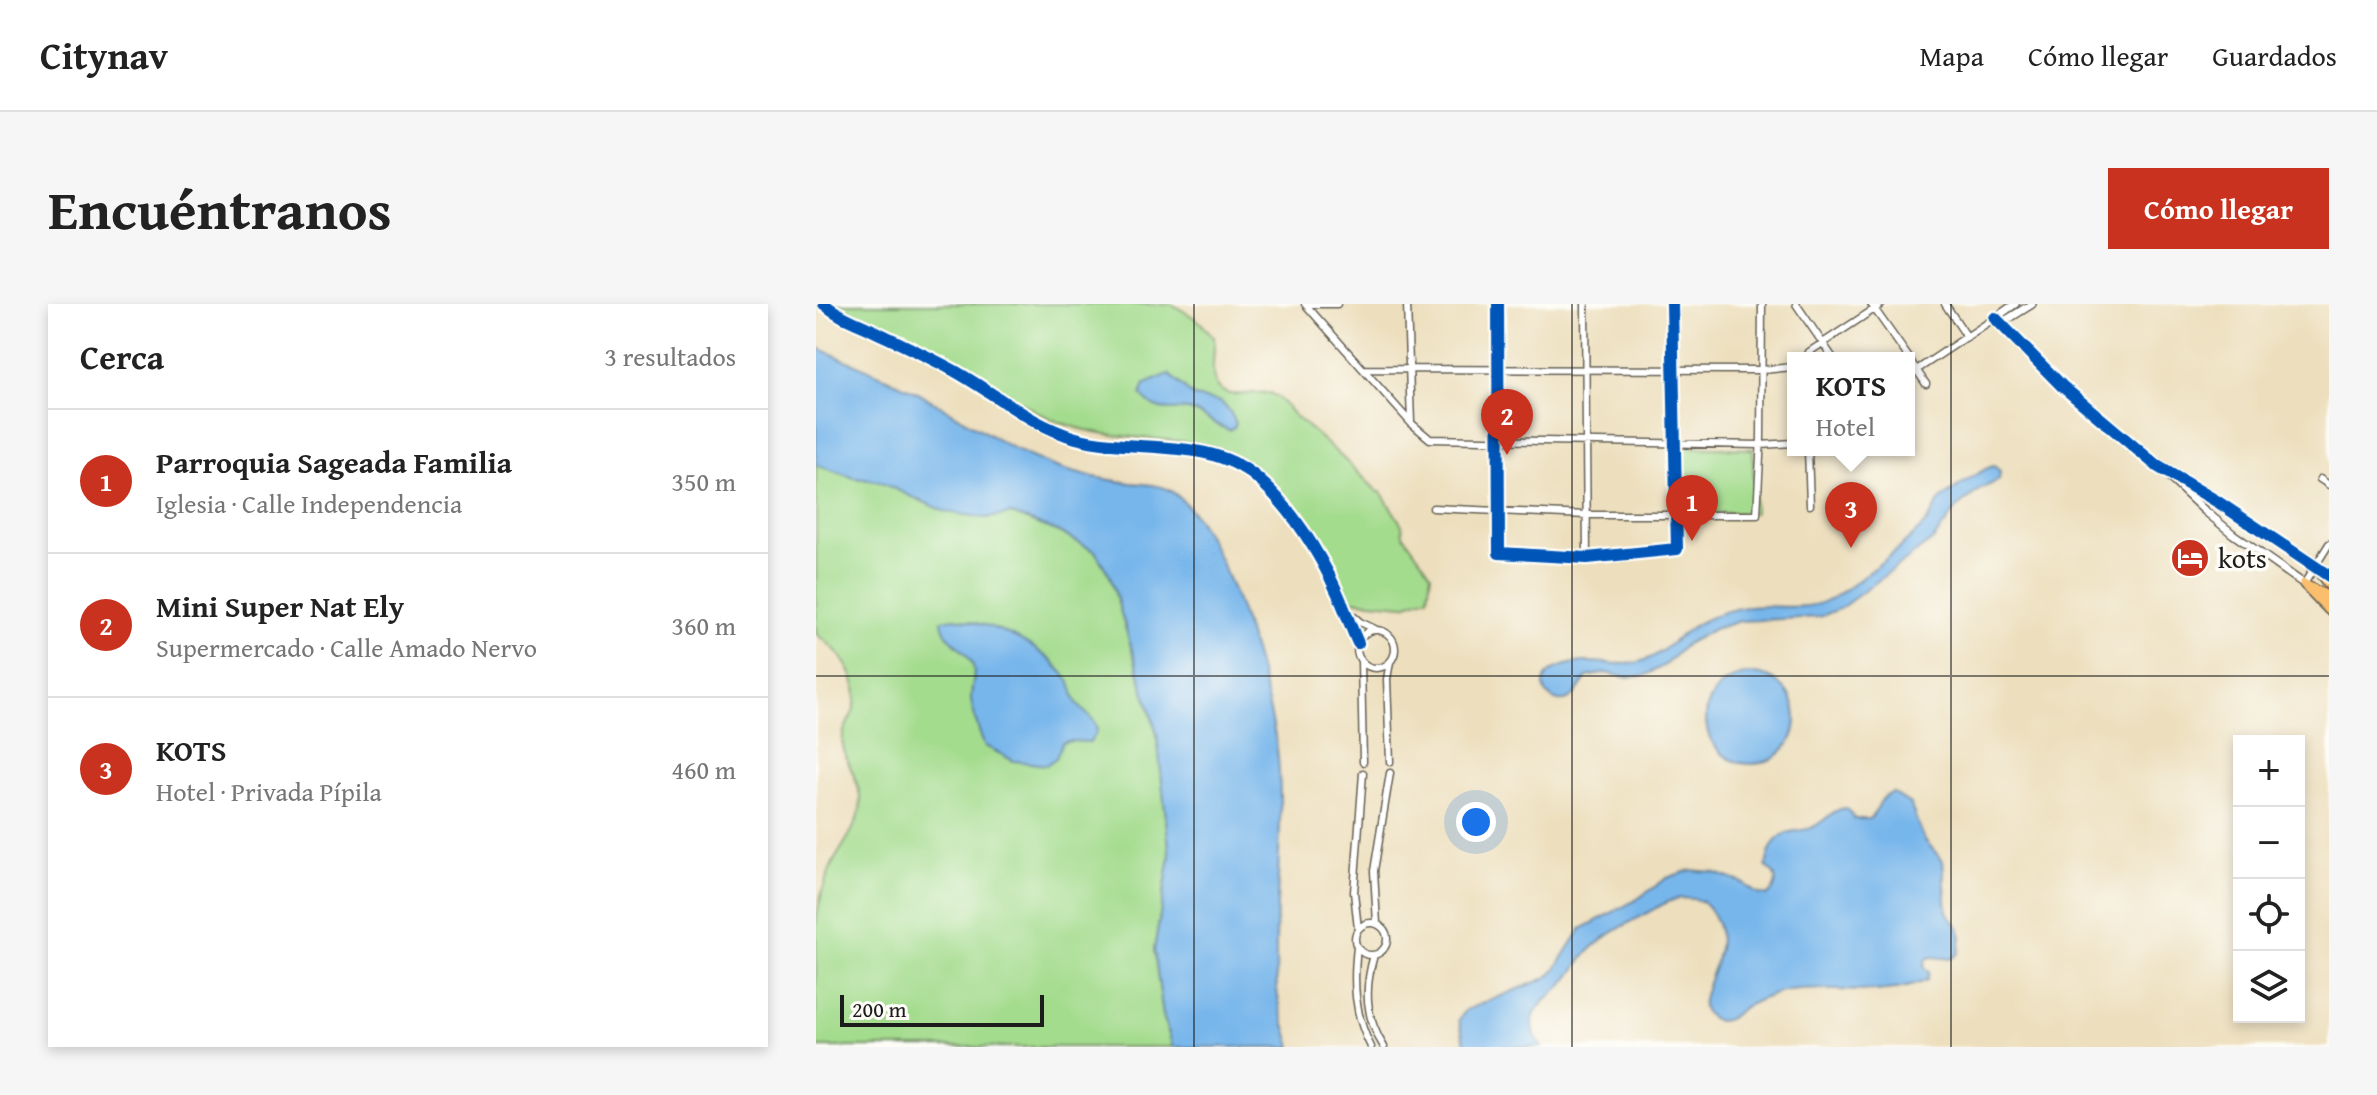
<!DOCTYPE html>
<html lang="es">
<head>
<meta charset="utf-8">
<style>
  body { margin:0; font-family:"Gentium Book Plus",serif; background:#f6f6f6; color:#222 }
  .controls { position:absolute; right:24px; bottom:24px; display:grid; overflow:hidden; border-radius:0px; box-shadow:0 4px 12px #0003 }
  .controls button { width:72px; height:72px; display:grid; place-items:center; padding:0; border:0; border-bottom:2px solid #e0e0e0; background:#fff; color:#222; font:40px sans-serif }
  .scale { position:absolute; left:24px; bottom:20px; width:204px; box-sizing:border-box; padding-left:8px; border:4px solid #1c1c1c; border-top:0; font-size:22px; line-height:28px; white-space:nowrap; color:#1c1c1c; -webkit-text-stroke:6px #fdfcf7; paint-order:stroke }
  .you { position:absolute; left:660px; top:518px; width:28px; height:28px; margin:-20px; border:6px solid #fff; border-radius:50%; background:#1a73e8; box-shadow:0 0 0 12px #1a73e833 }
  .badge { display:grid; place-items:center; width:52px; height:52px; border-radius:50%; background:#c8321e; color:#fff; font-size:26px; font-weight:700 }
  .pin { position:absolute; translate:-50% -66px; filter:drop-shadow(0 2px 4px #0008) }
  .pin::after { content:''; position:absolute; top:42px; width:28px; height:24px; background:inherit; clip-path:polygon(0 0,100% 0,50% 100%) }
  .popup { position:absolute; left:971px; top:48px; width:128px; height:104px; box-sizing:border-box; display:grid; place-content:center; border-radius:0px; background:#fff; filter:drop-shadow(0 2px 6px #0005); font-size:26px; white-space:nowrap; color:#767676 }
  .popup b { font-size:30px; color:#222 }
  .popup::after { content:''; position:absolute; left:50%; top:100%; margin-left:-16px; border:16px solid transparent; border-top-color:#fff }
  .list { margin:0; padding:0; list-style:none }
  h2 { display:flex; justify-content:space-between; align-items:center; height:104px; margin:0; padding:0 32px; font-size:34px }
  h2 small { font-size:26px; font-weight:400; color:#767676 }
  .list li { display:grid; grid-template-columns:52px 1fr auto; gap:24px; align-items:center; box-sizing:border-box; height:144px; padding:0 32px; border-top:2px solid #e0e0e0 }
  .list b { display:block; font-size:30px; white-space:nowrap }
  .list p { margin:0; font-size:26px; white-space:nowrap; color:#767676 }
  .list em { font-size:26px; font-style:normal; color:#767676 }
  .icon { flex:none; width:44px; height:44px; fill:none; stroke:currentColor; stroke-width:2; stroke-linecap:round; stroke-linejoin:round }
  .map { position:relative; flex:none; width:1513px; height:743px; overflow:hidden; border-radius:0px }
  header { display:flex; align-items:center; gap:48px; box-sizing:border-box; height:112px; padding:0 40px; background:#fff; border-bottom:2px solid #e0e0e0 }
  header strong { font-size:38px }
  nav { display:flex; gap:44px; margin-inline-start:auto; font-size:28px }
  .intro { display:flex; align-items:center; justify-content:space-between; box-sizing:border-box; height:192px; padding:0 48px }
  h1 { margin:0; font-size:56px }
  .button { padding:20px 36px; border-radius:0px; background:#c8321e; color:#fff; font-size:28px; font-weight:700 }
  main { display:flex; gap:48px; padding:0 48px }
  aside { flex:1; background:#fff; border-radius:0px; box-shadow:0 4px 12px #0003 }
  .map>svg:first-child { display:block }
  .green { fill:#a4dc8e; stroke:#607c55; stroke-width:2 }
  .water { fill:#77b6eb; stroke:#4a6984; stroke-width:2 }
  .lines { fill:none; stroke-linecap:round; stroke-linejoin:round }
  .minor-casing { stroke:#656054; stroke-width:9 }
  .tertiary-casing { stroke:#656054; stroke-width:10 }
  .trunk-casing { stroke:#656054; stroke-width:12 }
  .minor { stroke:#fff; stroke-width:6 }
  .tertiary { stroke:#fff; stroke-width:7 }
  .trunk { stroke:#fabe6d; stroke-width:9 }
  .cycleway-casing { stroke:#fdfcf7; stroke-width:17 }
  .cycleway { stroke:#0057b8; stroke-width:12 }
  .grid { fill:none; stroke:#1c1c1c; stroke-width:2; stroke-opacity:0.55 }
  .labels { text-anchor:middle; stroke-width:7; stroke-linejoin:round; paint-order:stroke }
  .poi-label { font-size:28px; fill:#1c1c1c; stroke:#fdfcf7; text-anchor:start }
</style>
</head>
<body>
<header>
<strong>Citynav</strong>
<nav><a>Mapa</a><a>Cómo llegar</a><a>Guardados</a></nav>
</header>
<div class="intro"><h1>Encuéntranos</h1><a class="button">Cómo llegar</a></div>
<main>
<aside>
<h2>Cerca<small>3 resultados</small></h2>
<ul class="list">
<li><span class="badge">1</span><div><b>Parroquia Sageada Familia</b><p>Iglesia · Calle Independencia</p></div><em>350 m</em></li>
<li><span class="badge">2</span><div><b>Mini Super Nat Ely</b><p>Supermercado · Calle Amado Nervo</p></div><em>360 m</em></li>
<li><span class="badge">3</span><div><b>KOTS</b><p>Hotel · Privada Pípila</p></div><em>460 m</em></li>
</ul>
</aside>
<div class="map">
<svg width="1513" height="743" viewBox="0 0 1513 743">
  <rect width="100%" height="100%" fill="#fdfcf7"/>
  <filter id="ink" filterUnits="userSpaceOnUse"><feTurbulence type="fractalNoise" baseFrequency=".0125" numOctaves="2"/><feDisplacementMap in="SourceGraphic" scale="16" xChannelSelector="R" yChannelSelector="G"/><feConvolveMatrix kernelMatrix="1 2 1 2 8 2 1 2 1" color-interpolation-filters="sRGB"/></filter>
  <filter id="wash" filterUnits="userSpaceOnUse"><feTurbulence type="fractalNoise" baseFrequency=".006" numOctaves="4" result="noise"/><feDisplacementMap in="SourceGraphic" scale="32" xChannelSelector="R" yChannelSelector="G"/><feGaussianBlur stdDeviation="1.8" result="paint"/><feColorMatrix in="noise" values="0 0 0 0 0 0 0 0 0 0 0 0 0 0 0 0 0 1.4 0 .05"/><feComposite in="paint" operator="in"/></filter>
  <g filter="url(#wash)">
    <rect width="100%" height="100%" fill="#eddfbd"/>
    <!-- green -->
    <path class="green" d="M 20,0 L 356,0 L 382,16 L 398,33 C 400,49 391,74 405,86 C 419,97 443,83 459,92 C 468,97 473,107 481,114 C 509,137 536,162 562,188 L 565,188 L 586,221 L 587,230 L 615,270 L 612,293 L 588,301 L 534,296 C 498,229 457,147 372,138 C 330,133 286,134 246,119 C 220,110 195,92 171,79 C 121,52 71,25 20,0 Z
      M 864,143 L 937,145 L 938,209 L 865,209 Z
      M 0,161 L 39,174 L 61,177 L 170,214 L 196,210 L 241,227 L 279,247 L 294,272 L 341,430 L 354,553 L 338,646 L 347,711 L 357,743 L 0,743 C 0,703 0,660 0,620 C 2,601 8,578 16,561 C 25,543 39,527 44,506 C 48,484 31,462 27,442 C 24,429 33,418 37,408 C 48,377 24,346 0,330 Z"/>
    <!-- water -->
    <path class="water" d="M 0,43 C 33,58 67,71 100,88 C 142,110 182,140 227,158 C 255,170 286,175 315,179 C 326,180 342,180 351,185 C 405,211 457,396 462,454 C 469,531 456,607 461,684 C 462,704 471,724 476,743 L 357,743 L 347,711 L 338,646 L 354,553 L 341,430 L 294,272 L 279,247 L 241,227 L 196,210 L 170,214 L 130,208 L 61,177 L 39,174 L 0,161 Z
      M 353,70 L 378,93 L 405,98 L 415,109 L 420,121 L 415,126 C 400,124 391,111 376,107 C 362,103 351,109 339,103 C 333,100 329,95 325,91 L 329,80 Z
      M 1178,162 L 1184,167 L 1183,176 L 1163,186 L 1142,203 L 1117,236 L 1025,304 L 1004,313 L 924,317 L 898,325 L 870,340 L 849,361 L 828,372 L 808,373 L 790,369 L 771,373 C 766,379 759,393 752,396 C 731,405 704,363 768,358 C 789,357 809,364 829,356 C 844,351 856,338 869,328 C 883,317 906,307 924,304 C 957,298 990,311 1020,292 C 1047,274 1088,242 1110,219 C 1115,213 1118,204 1123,198 C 1131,189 1167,164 1178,162 Z
      M 139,314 C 180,321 225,340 252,375 C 257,382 256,391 261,399 C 268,411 280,412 281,428 L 274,438 L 252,437 L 246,439 L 240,454 L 230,461 L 198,457 L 169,442 C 165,436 155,401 155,394 C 155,384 160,371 157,362 C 150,342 127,337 126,316 Z
      M890 415a45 45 0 1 1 90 0a45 45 0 1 1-90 0Z
      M 1077,489 L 1094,500 L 1108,535 L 1127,557 L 1131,608 L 1143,624 L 1145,634 L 1142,649 L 1135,655 L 1114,653 L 1109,656 L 1108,663 L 1113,668 L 1111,676 C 1062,698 1013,678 963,689 C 952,692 938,698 928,703 C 918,709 915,717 902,717 C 854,701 939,645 885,597 C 863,590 852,597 833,608 C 809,622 786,631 768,653 C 762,660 759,667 753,674 C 735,696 699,709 726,743 L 650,743 L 643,716 L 650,706 L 730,674 L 737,669 L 765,625 L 820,596 L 851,574 L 865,569 L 874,566 L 897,568 L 927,579 L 940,589 L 950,592 C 963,584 963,571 950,563 C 953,545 958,530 979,527 C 984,526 992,526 997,523 C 1010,517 1016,505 1030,504 L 1039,515 L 1053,515 C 1065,506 1060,493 1077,489 Z"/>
  </g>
  <g filter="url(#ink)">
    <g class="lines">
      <!-- minor casing -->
      <g class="minor-casing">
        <path id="minor" d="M 8,0 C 22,12 39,18 56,26 C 83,39 111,52 137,66 C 177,88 216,122 260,134 C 318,150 392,131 441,174 C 475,203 503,248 521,288 C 529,305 534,322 542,339
          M 489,0 L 595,119 L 614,135 L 944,141 L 977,139
          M 489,0 L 521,0
          M 591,0 L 595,119
          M 682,0 L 683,249 L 771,254 L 861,245 L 856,0
          M 769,0 L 771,254
          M 980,0 L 1017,54
          M 1055,0 L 1093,54
          M 1129,0 L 1151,33
          M 991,54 L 993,48 L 1066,0
          M 1093,55 L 1110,80
          M 547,65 L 946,66 L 977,63
          M 1093,71 L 1179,14
          M 992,146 L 994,201
          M 1504,175 L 1513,181
          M 617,204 L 771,211 L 941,211 L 945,133 L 946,0
          M 1488,280 L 1513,240
          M 529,305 L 544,318 L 559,325
          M541 345a19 19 0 1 1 38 0a19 19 0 1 1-38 0Z
          M 545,356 L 547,458
          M 574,458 L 571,375 L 574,358
          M539 635a16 16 0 1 1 32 0a16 16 0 1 1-32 0Z
          M 561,620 L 558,567 L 574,469
          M 542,625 L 538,588 L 547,469
          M 541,643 C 537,679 538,710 555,743
          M 558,651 C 548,685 549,713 568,743"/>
      </g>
      <!-- tertiary casing -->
      <g class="tertiary-casing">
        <path id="tertiary" d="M 1199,0 L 1179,14 L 1246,82 L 1341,162 L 1389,207 L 1417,230 L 1488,280
          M 1184,20 L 1216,0
          M 1353,169 L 1498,262"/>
      </g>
      <!-- trunk casing -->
      <g class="trunk-casing">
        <path id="trunk" d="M 1498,262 L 1513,281
          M 1488,280 L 1513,306
          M 1491,282 L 1513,293"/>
      </g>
      <!-- minor -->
      <use href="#minor" class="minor"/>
      <!-- tertiary -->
      <use href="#tertiary" class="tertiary"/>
      <!-- trunk -->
      <use href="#trunk" class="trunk"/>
      <!-- cycleway casing -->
      <g class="cycleway-casing">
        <path id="cycleway" d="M 8,0 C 22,12 39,18 56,26 C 83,39 111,52 137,66 C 177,88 216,122 260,134 C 318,150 392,131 441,174 C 475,203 503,248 521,288 C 529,305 534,322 542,339
          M 682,0 L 683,249 L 771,254 L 861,245 L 856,0
          M 1179,14 L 1246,82 L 1341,162 L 1402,198 L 1513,272"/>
      </g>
      <!-- cycleway -->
      <use href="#cycleway" class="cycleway"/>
    </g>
  </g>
  <!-- grid -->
  <path class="grid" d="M 378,0 L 378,743M 756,0 L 756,743M 1135,0 L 1135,743M 0,372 L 1513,372"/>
  <!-- icons -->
  <defs>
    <g id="hotel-disc" transform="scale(2)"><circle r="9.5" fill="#c8321e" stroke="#fdfcf7"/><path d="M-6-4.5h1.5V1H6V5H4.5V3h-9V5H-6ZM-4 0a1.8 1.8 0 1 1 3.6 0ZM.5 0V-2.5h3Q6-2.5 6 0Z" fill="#fff"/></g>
  </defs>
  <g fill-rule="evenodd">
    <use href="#hotel-disc" x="1374" y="254"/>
  </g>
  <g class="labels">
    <!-- poi labels -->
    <g class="poi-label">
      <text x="1402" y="264">kots</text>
    </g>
  </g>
</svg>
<div class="controls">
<button>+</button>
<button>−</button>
<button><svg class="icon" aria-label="locate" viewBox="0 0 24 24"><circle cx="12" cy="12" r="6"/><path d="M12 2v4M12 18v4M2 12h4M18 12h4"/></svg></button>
<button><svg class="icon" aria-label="layers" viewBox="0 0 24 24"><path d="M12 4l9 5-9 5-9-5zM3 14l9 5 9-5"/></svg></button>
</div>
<div class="scale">200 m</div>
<div class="you"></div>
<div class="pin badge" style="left:876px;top:237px">1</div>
<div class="pin badge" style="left:691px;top:151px">2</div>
<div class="pin badge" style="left:1035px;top:244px">3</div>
<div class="popup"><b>KOTS</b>Hotel</div>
</div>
</main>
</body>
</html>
